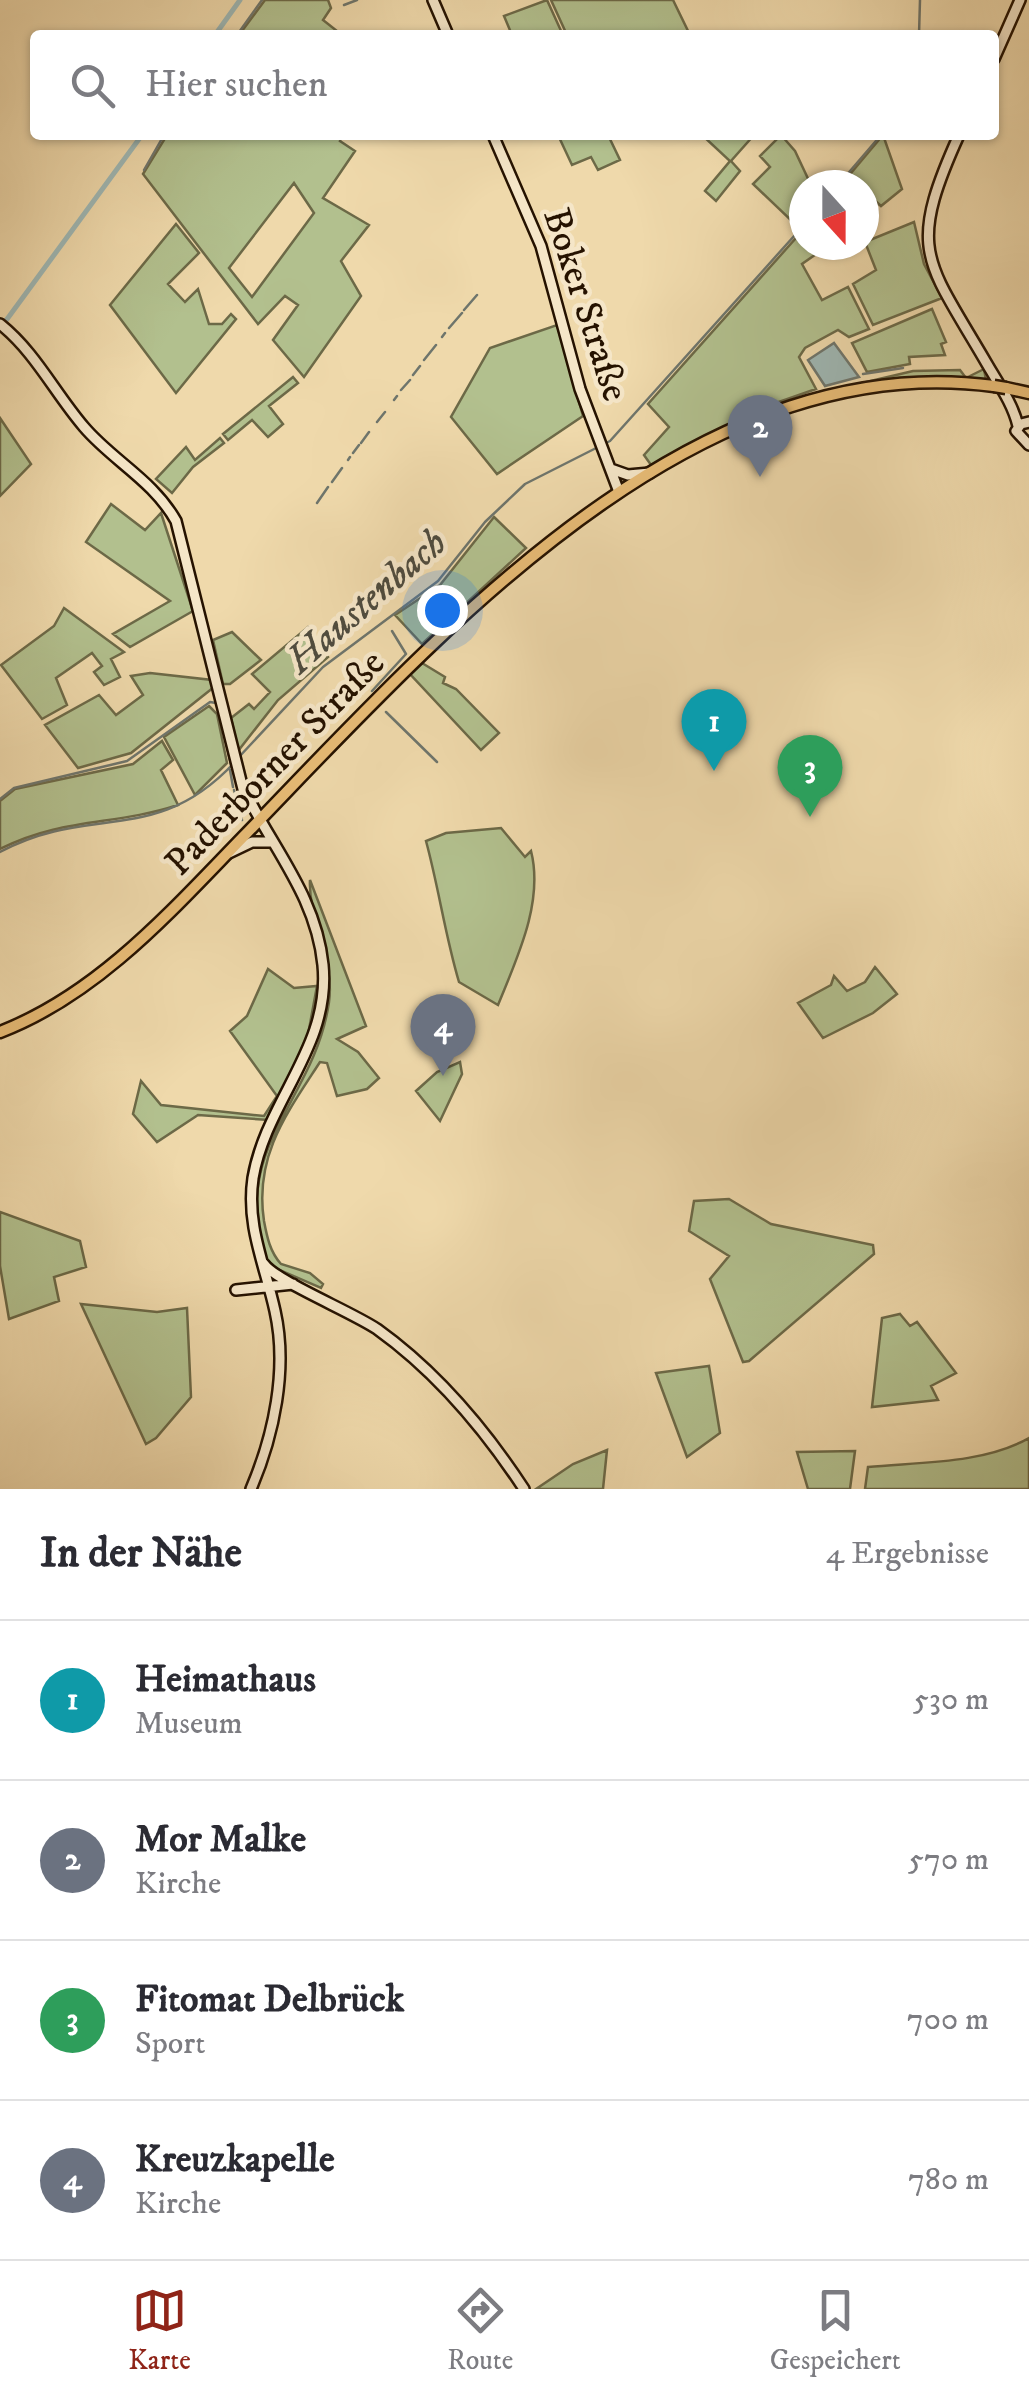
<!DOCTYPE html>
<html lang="de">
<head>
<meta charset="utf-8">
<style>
  body { margin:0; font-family:"IM FELL DW Pica",serif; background:#f2f2f3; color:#2b2b33 }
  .compass { position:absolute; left:789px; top:170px; width:90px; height:90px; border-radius:50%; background:#fff; box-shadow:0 2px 8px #0004; rotate:159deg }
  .you { position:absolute; left:442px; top:610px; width:35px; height:35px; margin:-25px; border:8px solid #fff; border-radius:50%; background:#1a73e8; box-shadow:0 0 0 15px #1a73e833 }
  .badge { display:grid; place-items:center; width:65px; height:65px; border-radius:50%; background:#8f2418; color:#fff; font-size:32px; font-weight:700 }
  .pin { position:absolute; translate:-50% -82px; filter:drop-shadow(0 2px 5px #0008) }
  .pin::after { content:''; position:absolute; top:52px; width:35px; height:30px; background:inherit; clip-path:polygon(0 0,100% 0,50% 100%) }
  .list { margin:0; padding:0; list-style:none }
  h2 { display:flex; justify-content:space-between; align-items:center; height:130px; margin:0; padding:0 40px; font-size:42px }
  h2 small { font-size:32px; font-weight:400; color:#7c7c81 }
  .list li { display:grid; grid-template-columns:65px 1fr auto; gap:30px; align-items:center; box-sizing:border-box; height:160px; padding:0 40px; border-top:2px solid #e1e1e2 }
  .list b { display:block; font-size:38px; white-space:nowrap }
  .list p { margin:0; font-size:32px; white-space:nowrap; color:#7c7c81 }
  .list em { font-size:32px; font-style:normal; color:#7c7c81 }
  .icon { flex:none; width:55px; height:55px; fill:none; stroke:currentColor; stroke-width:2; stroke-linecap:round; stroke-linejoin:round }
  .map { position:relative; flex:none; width:1029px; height:1489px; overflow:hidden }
  .search { position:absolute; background:#fff; box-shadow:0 2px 8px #0004; left:30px; right:30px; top:30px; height:110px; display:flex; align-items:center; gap:25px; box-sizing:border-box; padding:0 35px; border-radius:10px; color:#7c7c81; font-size:38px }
  .sheet { height:770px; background:#fff }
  nav { display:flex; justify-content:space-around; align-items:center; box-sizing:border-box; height:140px; border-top:2px solid #e1e1e2; background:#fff; font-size:28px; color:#7c7c81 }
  nav a { display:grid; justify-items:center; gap:5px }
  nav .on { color:#8f2418 }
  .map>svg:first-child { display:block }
  .green { fill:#b2c08e; stroke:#6c6947; stroke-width:2.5; fill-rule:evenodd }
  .water { fill:#9eb7b4; stroke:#6e756c; stroke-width:2.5 }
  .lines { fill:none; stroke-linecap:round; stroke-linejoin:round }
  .stream { stroke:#6e756c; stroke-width:2.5 }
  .canal { stroke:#9eb7b4; stroke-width:5 }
  .secondary-casing { stroke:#251200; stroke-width:14 }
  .primary-casing { stroke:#251200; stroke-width:15 }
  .secondary { stroke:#f5e6c8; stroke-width:9 }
  .primary { stroke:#e8bc76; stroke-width:10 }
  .primary-bridge-casing { stroke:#251200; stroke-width:15; stroke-linecap:butt }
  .primary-bridge { stroke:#e8bc76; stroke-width:10 }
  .labels { text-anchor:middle; stroke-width:9; stroke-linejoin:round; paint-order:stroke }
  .street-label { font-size:38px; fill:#251200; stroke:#f5e6c8 }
  .water-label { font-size:40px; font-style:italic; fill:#4f4c3f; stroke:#f5e6c8 }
</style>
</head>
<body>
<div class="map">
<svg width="1029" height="1489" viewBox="0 0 1029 1489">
  <rect width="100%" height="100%" fill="#efd9ab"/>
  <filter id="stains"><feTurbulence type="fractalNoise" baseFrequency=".002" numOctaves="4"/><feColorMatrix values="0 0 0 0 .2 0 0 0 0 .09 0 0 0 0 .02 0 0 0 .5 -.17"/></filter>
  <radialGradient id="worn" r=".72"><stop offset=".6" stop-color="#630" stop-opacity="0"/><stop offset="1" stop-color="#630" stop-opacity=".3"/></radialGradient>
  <!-- green -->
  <path class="green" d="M 265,0 L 328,0 L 331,8 L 323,20 L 342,35 L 239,35 Z
    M 547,0 L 562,33 L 512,35 L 504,16 Z
    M 551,0 L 673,0 L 690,35 L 567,35 Z
    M 167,135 L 343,135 L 340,141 L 355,151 L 323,198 L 369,225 L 341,261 L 361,296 L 304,377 L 273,340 L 298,305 L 285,296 L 258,324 L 143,174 ZM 294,183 L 314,213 L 252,297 L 229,268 Z
    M 558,135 L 608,135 L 620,160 L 598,170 L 591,157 L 572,165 Z
    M 702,135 L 754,135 L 731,161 L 740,171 L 716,201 L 705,191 L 730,161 Z
    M 781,135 L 795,151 L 811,185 L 804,185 L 804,217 L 797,226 L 753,184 L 770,167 L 760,156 Z
    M 883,135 L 902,189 L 881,206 L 872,198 L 864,205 L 864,185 L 841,185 Z
    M 914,222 L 924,264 L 942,298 L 873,325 L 853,284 L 876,270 L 865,242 Z
    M 176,224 L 199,253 L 168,284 L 185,302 L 198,289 L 209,324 L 222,324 L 231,314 L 236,319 L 176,393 L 110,305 Z
    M 804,229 L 804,245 L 829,245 L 802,264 L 822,300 L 848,287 L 869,329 L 849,337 L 838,330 L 805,348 L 799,357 L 816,389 L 756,410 L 651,465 L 644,455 L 669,427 L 648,404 Z
    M 932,309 L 946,342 L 941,344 L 945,355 L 909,357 L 910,364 L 867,372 L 852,343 Z
    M 557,325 L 583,416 L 497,474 L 451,417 L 490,348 Z
    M 984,369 L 986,380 L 906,379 L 811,395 L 913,371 L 960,370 L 966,378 Z
    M 293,377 L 298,383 L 269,406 L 283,424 L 268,437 L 252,420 L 228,440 L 223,434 Z
    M 0,418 L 31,464 L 0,496 Z
    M 220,438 L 224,443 L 193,467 L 172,493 L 156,479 L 186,447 L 195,460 Z
    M 111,504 L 145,530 L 161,513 L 193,611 L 130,647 L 113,634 L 170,601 L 86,542 Z
    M 494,517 L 526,548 L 422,644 L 395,615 L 440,585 Z
    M 64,608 L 124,652 L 111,659 L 120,677 L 104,685 L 94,672 L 102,666 L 92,653 L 56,678 L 67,705 L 42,719 L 1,665 L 54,626 Z
    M 308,627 L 328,657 L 278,700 L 238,751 L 231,718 L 249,704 L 254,709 L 270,692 L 252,674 Z
    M 232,632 L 261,660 L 230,684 L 223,684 L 213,640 Z
    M 422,663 L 445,677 L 443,683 L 456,689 L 499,733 L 481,750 L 410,674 Z
    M 150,673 L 212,680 L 214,687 L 131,753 L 78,768 L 45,725 L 99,695 L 116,715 L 143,695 L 131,676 Z
    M 209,706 L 217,714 L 227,763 L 195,795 L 164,737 Z
    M 162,741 L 173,760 L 161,770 L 178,805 C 114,826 64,817 0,849 L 0,801 L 15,789 L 133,764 Z
    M 501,828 L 525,857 L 531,851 C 544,902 517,958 498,1005 L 459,982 C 445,935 439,889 426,841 L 446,833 Z
    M 310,880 L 366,1026 L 337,1039 L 358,1052 L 379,1078 L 367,1089 L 337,1096 L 327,1063 L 320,1062 C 287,1113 254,1156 264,1221 C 267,1237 270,1252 281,1264 L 310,1273 L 323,1284 L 321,1288 L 268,1265 C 226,1147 314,1105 329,1002 C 335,960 308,920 310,880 Z
    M 875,967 L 897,994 L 873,1013 L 823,1038 L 798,1003 L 831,985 L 834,976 L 847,991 L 865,982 Z
    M 268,969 L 294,988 L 317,986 L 307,1040 L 269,1120 L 198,1115 L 157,1142 L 133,1114 L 141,1081 L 161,1105 L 264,1116 L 277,1096 L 230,1031 L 247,1016 Z
    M 460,1062 L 462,1074 L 440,1121 L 416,1091 L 437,1072 Z
    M 729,1199 L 771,1224 L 873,1245 L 874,1254 L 749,1361 L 743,1362 L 710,1279 L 729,1256 L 689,1231 L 694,1201 Z
    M 0,1212 L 80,1241 L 86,1267 L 54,1277 L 59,1301 L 9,1319 L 0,1266 Z
    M 81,1304 L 157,1312 L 187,1308 L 191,1397 L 156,1438 L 146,1444 Z
    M 900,1314 L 910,1326 L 917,1322 L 956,1373 L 931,1386 L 938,1400 L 872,1407 L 882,1318 Z
    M 709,1366 L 720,1433 L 687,1457 L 656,1373 Z
    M 1029,1438 L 1029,1489 L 865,1489 L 868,1467 C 920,1462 983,1464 1029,1438 Z
    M 607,1450 L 603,1489 L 536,1489 L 573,1464 Z
    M 855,1451 L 850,1489 L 808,1489 L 797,1452 Z"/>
  <!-- water -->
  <path class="water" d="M 834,343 L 859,377 L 825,386 L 808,360 Z"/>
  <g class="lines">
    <!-- stream -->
    <path class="stream" d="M 344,5 L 357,0
      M 237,35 L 262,0
      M 919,35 L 920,0
      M 144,170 L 164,135
      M 838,185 L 881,135
      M 464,310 L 477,295
      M 449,328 L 462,313
      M 442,337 L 445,333
      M 424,360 L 436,345
      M 863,374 L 903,368
      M 413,375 L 420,366
      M 401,390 L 410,380
      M 394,400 L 397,396
      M 377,422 L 385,412
      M 361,443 L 369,432
      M 353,453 L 359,445
      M 348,460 L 350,457
      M 332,482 L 342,468
      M 317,503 L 328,487
      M 372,691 L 406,654 L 392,631
      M 219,710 L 231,765
      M 386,712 L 437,762
      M 239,757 L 323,667 L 438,581 L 485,522 L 525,484 L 610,441 L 804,225
      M 230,770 L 233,787
      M 234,790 L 242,820
      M 0,799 L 14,788 L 127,761 L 210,702 L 216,703
      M 0,852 C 92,803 155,847 234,763"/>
    <!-- canal -->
    <path class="canal" d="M 215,35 L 240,0
      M 2,326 L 142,135"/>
    <!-- secondary casing -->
    <g class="secondary-casing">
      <path id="secondary" d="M 433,0 L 448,35
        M 994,59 L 1020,0
        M 493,135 L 541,246 L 580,389 L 619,492
        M 959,135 C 906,252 926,259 987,364 C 998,383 1013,404 1018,426
        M 0,324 C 36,353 54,392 84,427 C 113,461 153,480 176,521 L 243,789
        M 1029,422 L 1021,424 L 1016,431 L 1029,445
        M 611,469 L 628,475 L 650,473
        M 243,787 C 271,847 316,895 323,965 C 331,1047 266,1101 253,1178 C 246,1226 265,1265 275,1311 C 288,1369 274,1435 251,1489
        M 229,853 L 252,842 L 269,842
        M 264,1264 C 276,1281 352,1312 377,1329 C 437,1372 484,1428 524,1489
        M 236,1290 L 293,1284"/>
    </g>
    <!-- primary casing -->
    <g class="primary-casing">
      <path id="primary" d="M 1006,388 L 1029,393
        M 0,1032 C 99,994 173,909 245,835 C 434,640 691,345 994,386"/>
    </g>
    <!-- secondary -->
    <use href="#secondary" class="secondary"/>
    <!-- primary -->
    <use href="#primary" class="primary"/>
    <!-- primary-bridge casing -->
    <g class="primary-bridge-casing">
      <path id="primary-bridge" d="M 994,386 L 1006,388"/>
    </g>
    <!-- primary-bridge -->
    <use href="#primary-bridge" class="primary-bridge"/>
  </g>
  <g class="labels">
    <!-- street labels -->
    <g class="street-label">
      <text transform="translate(587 304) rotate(72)" y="13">Boker Straße</text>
      <text transform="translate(274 762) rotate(-46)" y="13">Paderborner Straße</text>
    </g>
    <!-- water labels -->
    <g class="water-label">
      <text transform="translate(365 600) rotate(-41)" y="14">Haustenbach</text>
    </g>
  </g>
  <rect width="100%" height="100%" filter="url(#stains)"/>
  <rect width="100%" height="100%" fill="url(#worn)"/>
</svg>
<svg class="compass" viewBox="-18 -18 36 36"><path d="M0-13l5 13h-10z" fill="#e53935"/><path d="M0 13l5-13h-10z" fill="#7c7c81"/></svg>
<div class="you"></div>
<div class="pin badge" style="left:714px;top:771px;background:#0f9aa8">1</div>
<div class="pin badge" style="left:760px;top:477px;background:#6b7280">2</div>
<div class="pin badge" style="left:810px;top:817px;background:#2e9e5b">3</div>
<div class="pin badge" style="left:443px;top:1076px;background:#6b7280">4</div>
<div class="search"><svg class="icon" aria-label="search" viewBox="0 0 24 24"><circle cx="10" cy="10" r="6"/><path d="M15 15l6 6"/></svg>Hier suchen</div>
</div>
<section class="sheet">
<h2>In der Nähe<small>4 Ergebnisse</small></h2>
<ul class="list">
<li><span class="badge" style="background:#0f9aa8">1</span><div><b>Heimathaus</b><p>Museum</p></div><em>530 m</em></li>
<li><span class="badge" style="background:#6b7280">2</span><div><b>Mor Malke</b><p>Kirche</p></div><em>570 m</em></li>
<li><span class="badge" style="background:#2e9e5b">3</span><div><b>Fitomat Delbrück</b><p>Sport</p></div><em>700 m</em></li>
<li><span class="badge" style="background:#6b7280">4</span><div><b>Kreuzkapelle</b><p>Kirche</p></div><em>780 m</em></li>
</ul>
</section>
<nav>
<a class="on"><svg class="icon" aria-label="map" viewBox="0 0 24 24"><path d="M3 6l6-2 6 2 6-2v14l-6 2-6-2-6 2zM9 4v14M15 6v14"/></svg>Karte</a>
<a><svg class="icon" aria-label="directions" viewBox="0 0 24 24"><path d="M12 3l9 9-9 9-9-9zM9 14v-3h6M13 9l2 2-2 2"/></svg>Route</a>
<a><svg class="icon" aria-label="saved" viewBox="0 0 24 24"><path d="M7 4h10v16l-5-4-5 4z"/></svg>Gespeichert</a>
</nav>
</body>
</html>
